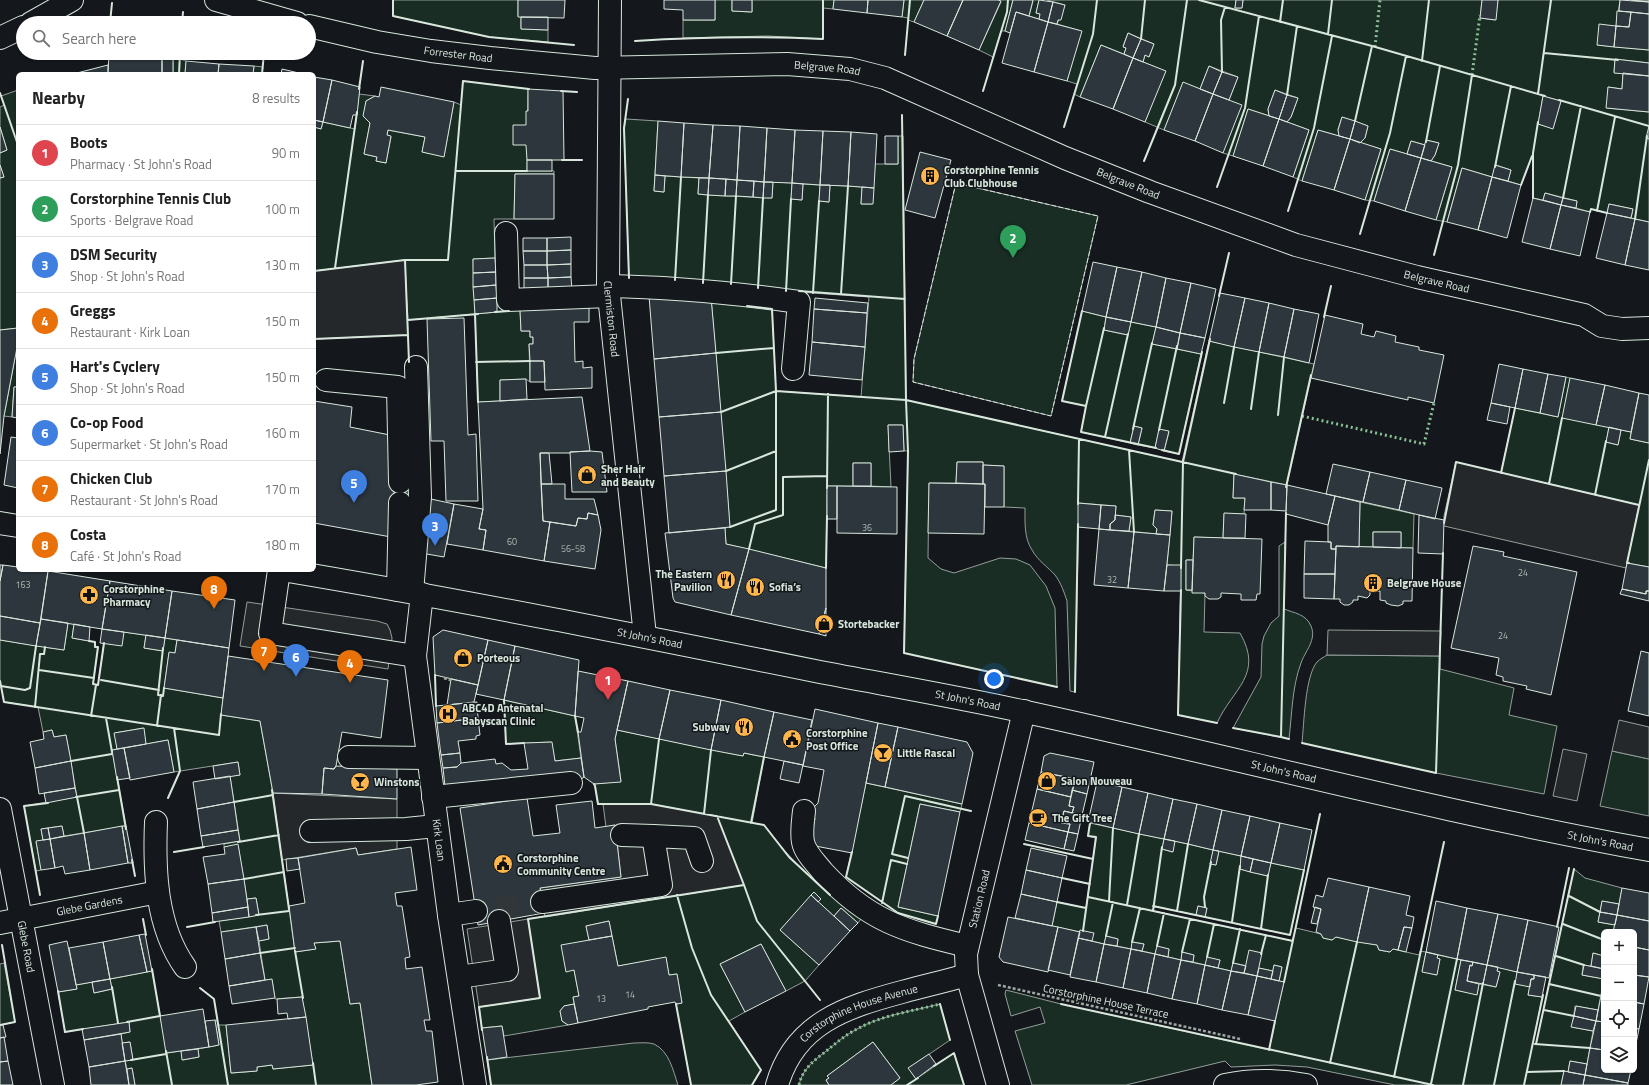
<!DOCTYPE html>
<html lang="en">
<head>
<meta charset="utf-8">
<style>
  body { margin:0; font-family:"Titillium Web",sans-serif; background:#f2f2f2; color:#222 }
  .controls { position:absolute; right:12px; bottom:12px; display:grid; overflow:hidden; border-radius:6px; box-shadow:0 1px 3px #0004 }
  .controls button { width:36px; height:36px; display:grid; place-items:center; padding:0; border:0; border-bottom:1px solid #e0e0e0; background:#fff; color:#222; font:20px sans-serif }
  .you { position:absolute; left:994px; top:679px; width:14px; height:14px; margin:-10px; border:3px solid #fff; border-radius:50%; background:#1a73e8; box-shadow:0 0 0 6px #1a73e833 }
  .badge { display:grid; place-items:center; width:26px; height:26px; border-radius:50%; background:#0b8043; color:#fff; font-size:13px; font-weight:700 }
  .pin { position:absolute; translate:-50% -33px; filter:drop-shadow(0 1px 2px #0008) }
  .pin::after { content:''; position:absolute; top:21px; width:14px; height:12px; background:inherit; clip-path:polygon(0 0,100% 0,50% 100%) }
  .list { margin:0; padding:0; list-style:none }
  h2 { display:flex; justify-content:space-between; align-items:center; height:52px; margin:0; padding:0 16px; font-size:17px }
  h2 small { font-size:13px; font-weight:400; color:#767676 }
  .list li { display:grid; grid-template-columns:26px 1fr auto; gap:12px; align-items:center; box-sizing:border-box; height:56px; padding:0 16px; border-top:1px solid #e0e0e0 }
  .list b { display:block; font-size:15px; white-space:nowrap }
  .list p { margin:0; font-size:13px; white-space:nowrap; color:#767676 }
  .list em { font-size:13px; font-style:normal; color:#767676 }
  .icon { flex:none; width:22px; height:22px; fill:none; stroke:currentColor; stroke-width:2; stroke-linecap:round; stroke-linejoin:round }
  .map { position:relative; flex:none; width:1649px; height:1085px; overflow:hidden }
  .search { position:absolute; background:#fff; box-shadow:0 1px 3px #0004; left:16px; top:16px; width:300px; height:44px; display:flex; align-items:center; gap:10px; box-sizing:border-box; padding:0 14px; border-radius:22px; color:#767676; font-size:15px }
  .panel { position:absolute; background:#fff; box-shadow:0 1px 3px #0004; left:16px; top:72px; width:300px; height:500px; border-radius:6px }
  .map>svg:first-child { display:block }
  .green { fill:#1a2d24; stroke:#939e99; fill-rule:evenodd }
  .parking { fill:#24282b; stroke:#939e99 }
  .building { fill:#2c363c; stroke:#d8e6dc }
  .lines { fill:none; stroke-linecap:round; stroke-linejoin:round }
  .minor-tunnel { stroke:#313739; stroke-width:22; stroke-dasharray:22 11; stroke-linecap:butt }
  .minor-casing { stroke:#d8e6dc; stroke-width:24 }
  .major-casing { stroke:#d8e6dc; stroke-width:24 }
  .path { stroke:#9da8a2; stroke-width:2.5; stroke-dasharray:3 2; stroke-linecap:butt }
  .minor { stroke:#14181c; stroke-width:22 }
  .major { stroke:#14181c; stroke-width:22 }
  .hedge { stroke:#8ac095; stroke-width:3; stroke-dasharray:2 3; stroke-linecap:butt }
  .fence { stroke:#d8e6dc; stroke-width:1; stroke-dasharray:5 2; stroke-linecap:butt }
  .wall { stroke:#d8e6dc; stroke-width:2 }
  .labels { text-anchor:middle; stroke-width:3; stroke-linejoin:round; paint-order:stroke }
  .number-label { font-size:9px; fill:#adbab4 }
  .street-label { font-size:11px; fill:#d8e6dc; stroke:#14181c }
  .poi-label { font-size:11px; font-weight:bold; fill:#d8e6dc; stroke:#14181c; text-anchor:start }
</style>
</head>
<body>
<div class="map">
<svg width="1649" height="1085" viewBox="0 0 1649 1085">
  <rect width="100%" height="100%" fill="#14181c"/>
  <!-- green -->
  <path class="green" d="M 393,0 L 518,0 L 518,16 L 521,17 L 521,29 L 548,30 L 548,42 L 489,37 L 393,16 Z
    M 715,0 L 732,0 L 732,11 L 752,12 L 752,0 L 834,0 L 833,9 L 823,8 L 823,39 L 768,36 L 683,38 L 683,20 L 715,20 Z
    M 904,0 L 924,0 L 914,22 L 908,20 L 908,18 L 902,17 Z
    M 998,0 L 1013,0 L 1005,31 L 1001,31 L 993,57 L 979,50 L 1001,2 Z
    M 1032,0 L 1039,0 L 1036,13 L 1040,14 L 1039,19 L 1029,16 L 1033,1 Z
    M 1047,0 L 1236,0 L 1235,8 L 1242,8 L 1243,0 L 1482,0 L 1480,18 L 1495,20 L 1498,0 L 1620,0 L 1616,26 L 1597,45 L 1649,50 L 1649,63 L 1615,59 L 1614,72 L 1623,73 L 1622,89 L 1608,87 L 1607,108 L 1649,112 L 1649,222 L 1631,218 L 1633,209 L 1609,204 L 1607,213 L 1591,209 L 1590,212 L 1576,208 L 1577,201 L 1545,193 L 1543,200 L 1533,198 L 1533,154 L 1521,185 L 1508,181 L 1511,170 L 1496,165 L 1492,177 L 1462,168 L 1447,222 L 1436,220 L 1452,167 L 1431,161 L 1435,155 L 1439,143 L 1426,140 L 1425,145 L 1411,141 L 1407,154 L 1390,149 L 1374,201 L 1365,200 L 1381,149 L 1360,143 L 1365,138 L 1368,126 L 1342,117 L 1338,129 L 1339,136 L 1318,130 L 1302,181 L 1293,177 L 1309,130 L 1287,122 L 1291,117 L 1298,98 L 1275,90 L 1268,109 L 1269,116 L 1248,109 L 1233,156 L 1223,153 L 1229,100 L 1238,77 L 1209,66 L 1200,89 L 1183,83 L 1164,130 L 1145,122 L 1165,71 L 1143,62 L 1145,55 L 1149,57 L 1154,44 L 1128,33 L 1123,46 L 1126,48 L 1124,54 L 1101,45 L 1080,97 L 1074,94 L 1077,84 L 1067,81 L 1081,31 L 1057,24 L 1065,5 ZM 1543,96 L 1561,101 L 1553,128 L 1538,124 Z
    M 173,53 L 180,53 L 180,59 L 186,61 L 185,74 L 173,74 Z
    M 254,66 L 263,67 L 262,74 L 253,74 Z
    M 463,81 L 528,89 L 527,171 L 554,171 L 554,174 L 515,174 L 514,219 L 494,219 L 495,258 L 473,259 L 475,314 L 520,310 L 521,331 L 530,331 L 530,337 L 533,337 L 533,344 L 529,344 L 530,382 L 526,379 L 500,380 L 500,401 L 478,402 L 475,314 L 408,320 L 404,260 L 314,271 L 314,127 L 321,129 L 323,122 L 355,129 L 359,94 L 375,96 L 366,101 L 364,116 L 370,123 L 364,154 L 377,157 L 376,161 L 386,163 L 391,137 L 387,135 L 388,130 L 425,137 L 422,152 L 444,156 L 454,102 L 461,105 Z
    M 18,90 L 18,328 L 0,330 L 0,178 L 4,177 L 0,165 L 0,153 L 7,150 L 0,127 L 0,107 L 4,105 L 1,96 Z
    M 626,119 L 658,121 L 654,191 L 664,192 L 665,176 L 699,178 L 698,194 L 708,195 L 772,198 L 773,182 L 792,183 L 791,199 L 802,200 L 803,184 L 820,185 L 819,201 L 829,202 L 830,185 L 862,187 L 861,204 L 872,204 L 875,164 L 898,164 L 898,136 L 903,136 L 906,400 L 1182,462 L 1209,341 L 1314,364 L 1287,485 L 1234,474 L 1233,498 L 1245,498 L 1244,514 L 1224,514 L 1223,538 L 1194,537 L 1193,560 L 1186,560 L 1186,590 L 1205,593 L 1204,632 L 1240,633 C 1264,675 1233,688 1217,723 L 1178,715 L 1181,566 L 1167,565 L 1172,511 L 1155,510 L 1153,525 L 1157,529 L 1156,534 L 1129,531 L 1131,517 L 1115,515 L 1116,506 L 1079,503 L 1075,692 L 1070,691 L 1067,601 C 1064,592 1061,583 1055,575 C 1048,567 1038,561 1032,550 C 1024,538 1025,522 1025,508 L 1004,507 L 1004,466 L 983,465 L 983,462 L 957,462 L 956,483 L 929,483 L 928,558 L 941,569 L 954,573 L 1000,558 L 1016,559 L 1030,565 L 1046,586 L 1055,608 L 1057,687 L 904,653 L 908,451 L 904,451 L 903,425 L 888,425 L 891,487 L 871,486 L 871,463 L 853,463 L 853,486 L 827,486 L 826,568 L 726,544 L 725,528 L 730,527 L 711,297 L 772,309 L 776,391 L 861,397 L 869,297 L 629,280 L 624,128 Z
    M 956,183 L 1098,216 L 1051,416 L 913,382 L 914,359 Z
    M 1082,311 L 1106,317 L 1104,330 L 1128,335 L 1131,322 L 1156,327 L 1152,344 L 1201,354 L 1179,454 L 1164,451 L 1169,432 L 1159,430 L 1155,448 L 1138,445 L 1142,428 L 1134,426 L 1130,443 L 1081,432 L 1086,406 L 1062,401 Z
    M 18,342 L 18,387 L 14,387 L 12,417 L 4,416 Z
    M 1566,377 L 1570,378 L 1609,427 L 1606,442 L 1618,445 L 1621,430 L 1631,432 L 1630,439 L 1649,443 L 1649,567 L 1627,563 L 1639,505 L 1501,473 L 1515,408 L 1558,417 Z
    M 1360,502 L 1414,514 L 1413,548 L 1401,548 L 1401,532 L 1373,532 L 1373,547 L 1359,547 Z
    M 1285,542 L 1284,609 C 1294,613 1306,614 1311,626 C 1317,640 1305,651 1301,663 C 1292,687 1292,714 1289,739 L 1233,728 L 1261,677 L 1262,644 L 1264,636 L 1271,623 L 1279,616 L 1279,546 Z
    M 68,623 L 74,624 L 72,638 L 95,642 L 95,647 L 98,647 L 93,684 L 98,685 L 104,643 L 124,632 L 146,635 L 144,648 L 163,651 L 165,638 L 177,640 L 175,653 L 169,653 L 164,688 L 223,698 L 221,715 L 260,721 L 273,793 L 295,952 L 315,949 L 314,943 L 340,941 L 350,1004 L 360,1003 L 372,1085 L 135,1085 L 132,1068 L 127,1069 L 125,1061 L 133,1060 L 130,1042 L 122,1043 L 121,1034 L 130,1032 L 129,1022 L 65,1032 L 58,992 L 77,989 L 76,985 L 92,982 L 94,993 L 112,989 L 110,979 L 152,971 L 167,1053 L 181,1051 L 183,1060 L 199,1057 L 198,1049 L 219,1045 L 215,1020 L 217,1020 L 218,1025 L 226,1025 L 231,1073 L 257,1071 L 257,1067 L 272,1065 L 273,1069 L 313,1065 L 302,997 L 275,999 L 272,980 L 265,980 L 259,941 L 269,939 L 267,925 L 221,932 L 219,921 L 259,915 L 256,898 L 247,899 L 238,845 L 224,847 L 224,844 L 240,841 L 230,776 L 240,775 L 238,762 L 174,772 L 168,740 L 146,744 L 143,728 L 115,733 L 117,749 L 112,750 L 126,826 L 64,836 L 62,826 L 41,829 L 43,840 L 36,842 L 41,870 L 36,871 L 24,806 L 77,797 L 66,735 L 54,737 L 52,730 L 43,732 L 38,707 L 4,702 L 0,681 L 0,640 L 64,650 Z
    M 1327,655 L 1440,656 L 1440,669 L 1514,688 L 1509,715 L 1557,726 L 1544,794 L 1436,773 L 1302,743 C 1304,724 1305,676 1317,662 C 1320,659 1324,657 1327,655 Z
    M 504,700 L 575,716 L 581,758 L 555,761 L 551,742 L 506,744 Z
    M 617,730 L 743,756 L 744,753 L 764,757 L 752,823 L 764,825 C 791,862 823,891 861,919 L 858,923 L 841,908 L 834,916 L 818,902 L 821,899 L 814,893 L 780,930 L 819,965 L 805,981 L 786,991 L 761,944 L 720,964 L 745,1012 L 729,1021 L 761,1070 L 752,1085 L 691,1085 L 676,1004 L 682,1003 L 677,974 L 669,975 L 666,958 L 618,966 L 609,921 L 586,926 L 589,940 L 574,970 L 579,996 L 573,997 L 574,1004 L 564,1006 L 560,1011 L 562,1021 L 568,1025 L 504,1036 L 502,1026 L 482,1028 L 479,1007 L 540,998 L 528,919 L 744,885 L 651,804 L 598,804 L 595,786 L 594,784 L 621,781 L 615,739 Z
    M 1612,751 L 1649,759 L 1649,816 L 1600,806 Z
    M 866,783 L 962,804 L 960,812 L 920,804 L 898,907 L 938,916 L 936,924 L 898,913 L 846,877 Z
    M 1090,823 L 1164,839 L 1162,849 L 1172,852 L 1175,841 L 1213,850 L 1211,864 L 1216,865 L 1219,851 L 1241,856 L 1240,869 L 1267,876 L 1271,863 L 1304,870 L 1290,935 L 1205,917 L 1207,908 L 1198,906 L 1196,915 L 1154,906 L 1153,911 L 1292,941 L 1296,928 L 1321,934 L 1323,938 L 1332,940 L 1336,937 L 1377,945 L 1379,950 L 1390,952 L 1393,949 L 1419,955 L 1420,951 L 1426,952 L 1422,971 L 1436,975 L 1440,959 L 1437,958 L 1438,955 L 1461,960 L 1455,990 L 1477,994 L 1479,984 L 1496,987 L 1500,972 L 1497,971 L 1498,967 L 1517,972 L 1530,987 L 1528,995 L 1542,997 L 1533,1044 L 1536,1044 L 1574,869 L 1585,878 L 1622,888 L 1619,904 L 1602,901 L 1598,922 L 1615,925 L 1613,932 L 1604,932 L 1604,956 L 1593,953 L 1591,966 L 1583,965 L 1582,975 L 1604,979 L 1598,1010 L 1575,1006 L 1572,1027 L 1593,1031 L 1587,1064 L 1570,1061 L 1568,1072 L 1564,1071 L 1561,1085 L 1395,1085 L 1307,1067 L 1275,1065 L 1231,1067 L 1225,1061 L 1126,1085 L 1032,1085 L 1015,1031 L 1045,1023 L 1040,1007 L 1011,1016 L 1005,994 L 1006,990 L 1061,1004 L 1269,1050 L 1284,982 L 1279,981 L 1282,967 L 1274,965 L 1273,971 L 1233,963 L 1231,971 L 1218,968 L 1220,960 L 1205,965 L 1193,962 L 1194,955 L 1182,952 L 1181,960 L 1168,957 L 1169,949 L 1157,947 L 1155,954 L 1142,951 L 1144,944 L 1133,942 L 1131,949 L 1117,946 L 1118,939 L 1106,936 L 1104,944 L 1092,941 L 1080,932 L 1052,926 L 1057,902 L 1086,908 L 1096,838 L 1088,836 Z
    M 4,963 L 15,1022 L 0,1025 L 0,964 Z
    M 940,1004 L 950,1040 L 909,1068 L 916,1079 L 954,1053 L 964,1085 L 910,1085 L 910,1083 L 907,1085 L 891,1085 L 900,1078 L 873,1042 L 827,1076 L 829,1078 L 826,1080 L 829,1085 L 799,1085 C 802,1070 813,1061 825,1052 C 835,1044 845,1035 857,1029 C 882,1015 913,1011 940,1004 Z
    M 634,1043 C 640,1043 648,1042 654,1044 C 669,1051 673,1070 678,1085 L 491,1085 L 487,1060 Z"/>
  <!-- parking -->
  <path class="parking" d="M 405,260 L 408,335 L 314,339 L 314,271 Z
    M 1456,462 L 1639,505 L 1626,568 L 1444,526 L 1444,516 Z
    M 247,602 L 377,621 L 387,624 L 390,630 L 392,638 L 388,669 L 240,646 Z
    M 1328,630 L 1441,631 L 1440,656 L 1327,655 Z
    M 1619,720 L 1649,727 L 1649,759 L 1612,751 Z
    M 1563,749 L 1587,754 L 1577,801 L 1553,796 Z
    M 273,793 L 397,799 L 397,849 L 358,855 L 356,848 L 282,860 Z
    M 603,804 L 651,804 L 717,816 L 744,885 L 545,917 L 540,888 L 621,877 L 615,825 L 606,827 Z
    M 528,919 L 540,998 L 479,1007 L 467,929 Z"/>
  <!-- building -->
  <path class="building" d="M 518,0 L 565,0 L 564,18 L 518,17 Z
    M 664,0 L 715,0 L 715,20 L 683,20 L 683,10 L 664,9 Z
    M 732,0 L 752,0 L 752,12 L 732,11 Z
    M 834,0 L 868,0 L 867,13 L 833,9 Z
    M 868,0 L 904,0 L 902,17 L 867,13 Z
    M 924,0 L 963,0 L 947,36 L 914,22 Z
    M 963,0 L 998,0 L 1001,1 L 979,50 L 947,36 Z
    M 1013,0 L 1033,0 L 1029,16 L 1016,12 L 1010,33 L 1005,31 Z
    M 1039,0 L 1053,2 L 1048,22 L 1039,19 L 1040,14 L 1036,13 Z
    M 1236,0 L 1243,0 L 1242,8 L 1235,8 Z
    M 1482,0 L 1498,0 L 1496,20 L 1480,18 Z
    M 1620,0 L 1649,2 L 1649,14 L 1619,11 Z
    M 1631,0 L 1649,0 L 1649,2 Z
    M 1053,2 L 1065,5 L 1061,20 L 1058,20 L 1057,24 L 1048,22 Z
    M 1617,11 L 1631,12 L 1629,27 L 1616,26 Z
    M 1016,12 L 1048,22 L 1034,72 L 1002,63 Z
    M 1631,12 L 1649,14 L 1649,50 L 1614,47 L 1616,26 L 1629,27 Z
    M 521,17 L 548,17 L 548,30 L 521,29 Z
    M 1048,22 L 1082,31 L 1067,81 L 1034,72 Z
    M 1599,24 L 1616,26 L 1614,47 L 1597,45 Z
    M 1128,33 L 1141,39 L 1133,58 L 1124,54 L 1126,48 L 1123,47 Z
    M 1141,39 L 1154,44 L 1149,57 L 1145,55 L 1143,62 L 1133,58 Z
    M 1101,45 L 1133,58 L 1113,109 L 1080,97 Z
    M 109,53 L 162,53 L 162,74 L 108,74 Z
    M 162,53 L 173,53 L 173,74 L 162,74 Z
    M 1133,58 L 1166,71 L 1145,122 L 1113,109 Z
    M 1615,59 L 1649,63 L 1649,76 L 1614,73 Z
    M 186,61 L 219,64 L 218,74 L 185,74 Z
    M 219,64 L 254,66 L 253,74 L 218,74 Z
    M 108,65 L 108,74 L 73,74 Z
    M 1209,66 L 1222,72 L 1213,94 L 1200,89 Z
    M 282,69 L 303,74 L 281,74 Z
    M 1222,72 L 1238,77 L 1229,100 L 1213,94 Z
    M 1623,73 L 1649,76 L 1649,112 L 1606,108 L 1608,87 L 1622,89 Z
    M 314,77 L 332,80 L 323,122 L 314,120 Z
    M 332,80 L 360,87 L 357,115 L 353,115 L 350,128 L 323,122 Z
    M 1183,82 L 1213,94 L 1195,141 L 1164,130 Z
    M 381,87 L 454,102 L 444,157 L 422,152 L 425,137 L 388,130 L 387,135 L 391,136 L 386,163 L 376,161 L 377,157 L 364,154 L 370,123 L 363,116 L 366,101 L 375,96 L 379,97 Z
    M 528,89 L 563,91 L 564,160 L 527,160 L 526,145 L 513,145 L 513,125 L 526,125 L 526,111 L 528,111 Z
    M 1275,90 L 1287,95 L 1279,119 L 1269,116 L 1268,109 Z
    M 1213,94 L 1242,105 L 1223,153 L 1195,141 Z
    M 1287,95 L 1298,98 L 1291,117 L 1287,122 L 1279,119 Z
    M 1543,96 L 1561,101 L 1553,129 L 1538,124 Z
    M 1248,109 L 1279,119 L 1263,166 L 1233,156 Z
    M 1342,117 L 1355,121 L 1350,139 L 1339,136 L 1338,130 Z
    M 1279,119 L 1309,130 L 1293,177 L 1263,166 Z
    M 314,120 L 323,122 L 321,129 L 314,127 Z
    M 658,121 L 684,123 L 681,177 L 655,175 Z
    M 1355,121 L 1368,126 L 1365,138 L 1360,143 L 1350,139 Z
    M 684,123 L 713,125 L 709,178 L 681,177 Z
    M 713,125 L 740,126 L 737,180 L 709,178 Z
    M 740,126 L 767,128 L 764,182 L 737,180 Z
    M 1649,126 L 1649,139 L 1646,138 Z
    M 0,127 L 7,150 L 0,153 Z
    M 767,128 L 795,130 L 792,183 L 764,182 Z
    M 795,130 L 823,131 L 820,185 L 792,183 Z
    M 1318,130 L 1350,139 L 1334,190 L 1302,181 Z
    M 823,131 L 851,132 L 848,186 L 820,185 Z
    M 851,132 L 877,134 L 874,188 L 848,186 Z
    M 885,136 L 898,136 L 898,164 L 885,164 Z
    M 1350,139 L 1381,149 L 1365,200 L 1334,190 Z
    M 1426,140 L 1439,143 L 1435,155 L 1431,161 L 1421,158 Z
    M 1411,141 L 1425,145 L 1421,158 L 1407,154 Z
    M 1390,149 L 1421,158 L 1405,211 L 1374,201 Z
    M 920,152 L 951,160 L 935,218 L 905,210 Z
    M 1421,158 L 1452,167 L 1436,220 L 1405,211 Z
    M 527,160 L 552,160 L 552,171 L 527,171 Z
    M 0,165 L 4,177 L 0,178 Z
    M 1495,165 L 1511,170 L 1508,181 L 1492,177 Z
    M 1462,168 L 1492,177 L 1478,230 L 1447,222 Z
    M 515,174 L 554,174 L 554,219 L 514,219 Z
    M 655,175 L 665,176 L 664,192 L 654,191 Z
    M 1492,177 L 1521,185 L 1507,238 L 1478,230 Z
    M 699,178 L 709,178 L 708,195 L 698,194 Z
    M 709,178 L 726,179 L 725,196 L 708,195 Z
    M 726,179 L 737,180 L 736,196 L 725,196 Z
    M 737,180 L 754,181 L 753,197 L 736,196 Z
    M 754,181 L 764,182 L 763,198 L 753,197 Z
    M 764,182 L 773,182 L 772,198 L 763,198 Z
    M 792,183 L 803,184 L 802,200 L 791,199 Z
    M 820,185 L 830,185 L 829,202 L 819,201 Z
    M 862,187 L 874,188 L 873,204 L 861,204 Z
    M 1545,193 L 1563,198 L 1561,205 L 1543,200 Z
    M 1533,198 L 1561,205 L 1550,249 L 1522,242 Z
    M 1563,198 L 1577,201 L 1576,208 L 1561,205 Z
    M 1609,204 L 1633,209 L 1631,218 L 1607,213 Z
    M 1561,205 L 1590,212 L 1580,256 L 1550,249 Z
    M 1607,213 L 1635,219 L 1625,265 L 1596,258 Z
    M 1635,219 L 1649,222 L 1649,270 L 1625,265 Z
    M 571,237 L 571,250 L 547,251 L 547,238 Z
    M 523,238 L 547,238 L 547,251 L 523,251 Z
    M 571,250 L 571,264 L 547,265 L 547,251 Z
    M 523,251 L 547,251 L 547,265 L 524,265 Z
    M 495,258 L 496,272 L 473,273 L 473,259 Z
    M 1093,262 L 1117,267 L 1106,317 L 1082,311 Z
    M 571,264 L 571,277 L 548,278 L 547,265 Z
    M 524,265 L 547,265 L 548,278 L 524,278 Z
    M 1117,267 L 1142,272 L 1131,322 L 1106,317 Z
    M 496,272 L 496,285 L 473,287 L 473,273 Z
    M 1142,272 L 1166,278 L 1156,327 L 1131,322 Z
    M 571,277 L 572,291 L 548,291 L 548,278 Z
    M 524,278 L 548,278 L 548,291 L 524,292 Z
    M 1166,278 L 1191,283 L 1180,333 L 1156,327 Z
    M 1191,283 L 1216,289 L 1205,338 L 1180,333 Z
    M 496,285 L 497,298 L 474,300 L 473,287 Z
    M 1220,293 L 1245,298 L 1234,347 L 1209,341 Z
    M 649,296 L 711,297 L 716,353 L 654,359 Z
    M 497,298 L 497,312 L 475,314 L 474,300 Z
    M 815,298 L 868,303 L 867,313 L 814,309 Z
    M 1245,298 L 1269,303 L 1259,352 L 1234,347 Z
    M 1269,303 L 1294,309 L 1284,357 L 1259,352 Z
    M 589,306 L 589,322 L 574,322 L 575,362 L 583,361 L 583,368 L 592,367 L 592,388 L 545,390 L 544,361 L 530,361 L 529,344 L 533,344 L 533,337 L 530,337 L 530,331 L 521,331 L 520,310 Z
    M 814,309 L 867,313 L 865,347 L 812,342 Z
    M 1294,309 L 1319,314 L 1309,363 L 1284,357 Z
    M 1325,315 L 1363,324 L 1361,334 L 1374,337 L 1376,331 L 1396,336 L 1395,342 L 1419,347 L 1419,350 L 1444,355 L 1434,403 L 1408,397 L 1408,400 L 1311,378 Z
    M 1106,317 L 1131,322 L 1128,335 L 1104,330 Z
    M 464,318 L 468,435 L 476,434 L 478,501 L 446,501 L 444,441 L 431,441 L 427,319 Z
    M 1156,327 L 1180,333 L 1177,349 L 1152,344 Z
    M 18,328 L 18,342 L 4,416 L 0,454 L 0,330 Z
    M 1180,333 L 1205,338 L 1201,354 L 1177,349 Z
    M 812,342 L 865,347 L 862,380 L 809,375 Z
    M 716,353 L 721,412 L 659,417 L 654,359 Z
    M 530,361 L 544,361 L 545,382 L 530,382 Z
    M 1499,364 L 1523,369 L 1515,408 L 1491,403 Z
    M 1523,369 L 1548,374 L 1540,413 L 1515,408 Z
    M 1548,374 L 1566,377 L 1558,417 L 1540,413 Z
    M 1570,378 L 1605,385 L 1596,425 L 1562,418 Z
    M 526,379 L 527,399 L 500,401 L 500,380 Z
    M 1605,385 L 1639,393 L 1631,432 L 1596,425 Z
    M 14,387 L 18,387 L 18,418 L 12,417 Z
    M 1639,393 L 1649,395 L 1649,443 L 1630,439 Z
    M 582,397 L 590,451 L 570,452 L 570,453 L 540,453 L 543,521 L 550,522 L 544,561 L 483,550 L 486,530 L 479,529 L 483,509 L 478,402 Z
    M 314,401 L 352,407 L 350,427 L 390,435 L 412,483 L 413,504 L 391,537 L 314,523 Z
    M 1491,403 L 1510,407 L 1507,424 L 1487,420 Z
    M 721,412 L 726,471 L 664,476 L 659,417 Z
    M 888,425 L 903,425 L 904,451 L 889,452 Z
    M 1134,426 L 1142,428 L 1138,445 L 1130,443 Z
    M 1609,427 L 1621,430 L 1618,445 L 1606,442 Z
    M 1159,429 L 1169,431 L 1164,451 L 1155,448 Z
    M 11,437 L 18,438 L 18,488 L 4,485 Z
    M 590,451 L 602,452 L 607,492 L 572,492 L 570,452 Z
    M 540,453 L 549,453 L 552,484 L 541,484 Z
    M 957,462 L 983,462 L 983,484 L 956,483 Z
    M 853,463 L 871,463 L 871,486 L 853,486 Z
    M 1333,464 L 1370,472 L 1363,502 L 1326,494 Z
    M 983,465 L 1004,466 L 1004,507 L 985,507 L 985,484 L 983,484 Z
    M 726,471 L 730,527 L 669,533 L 664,476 Z
    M 1370,472 L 1406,480 L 1399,510 L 1363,502 Z
    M 1234,474 L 1271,482 L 1271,510 L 1244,510 L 1245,498 L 1233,498 Z
    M 1406,480 L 1442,488 L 1435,519 L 1399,510 Z
    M 1271,482 L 1287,485 L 1286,511 L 1271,510 Z
    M 929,483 L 985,484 L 984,534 L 928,533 Z
    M 541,484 L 565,484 L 565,499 L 594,499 L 598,515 L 588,513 L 587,519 L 578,518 L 576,526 L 543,521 Z
    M 1287,485 L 1335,496 L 1328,525 L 1286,514 Z
    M 827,486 L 837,486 L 837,519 L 827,519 Z
    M 837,486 L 897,487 L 897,534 L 837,533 Z
    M 1335,496 L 1360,502 L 1359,547 L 1336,546 L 1336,549 L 1331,549 L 1331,542 L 1328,542 L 1328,525 Z
    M 431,499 L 454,504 L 444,557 L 421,553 Z
    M 1078,503 L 1101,505 L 1099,529 L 1078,527 Z
    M 454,504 L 483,509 L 479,529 L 486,530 L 483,550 L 447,544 Z
    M 1101,505 L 1116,506 L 1115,520 L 1110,524 L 1110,530 L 1099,529 Z
    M 1155,510 L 1172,511 L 1170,535 L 1156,534 L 1157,529 L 1153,525 Z
    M 588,513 L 598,515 L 601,530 L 595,569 L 544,561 L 550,522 L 576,526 L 578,518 L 587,519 Z
    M 1224,513 L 1246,514 L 1245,538 L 1223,538 Z
    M 1115,515 L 1131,517 L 1129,531 L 1110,530 L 1110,524 L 1115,520 Z
    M 1419,515 L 1444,520 L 1443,554 L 1418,553 Z
    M 725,528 L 726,544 L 749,549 L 731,615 L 675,602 L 673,598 L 665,533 Z
    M 1099,529 L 1134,532 L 1128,588 L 1094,585 Z
    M 1134,532 L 1170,535 L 1164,591 L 1128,588 Z
    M 1373,532 L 1401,532 L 1401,548 L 1373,547 Z
    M 1194,537 L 1262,539 L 1260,594 L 1257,594 L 1256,600 L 1241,600 L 1241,594 L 1221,593 L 1221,597 L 1218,599 L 1209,599 L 1205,596 L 1205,593 L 1192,593 Z
    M 1305,541 L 1331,542 L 1331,549 L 1336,549 L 1335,574 L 1304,574 Z
    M 1336,546 L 1413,548 L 1412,601 L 1403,601 L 1403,604 L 1398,606 L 1391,605 L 1386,603 L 1386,601 L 1380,600 L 1380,591 L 1370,591 L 1370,595 L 1367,598 L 1358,596 L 1358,600 L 1353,600 L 1353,602 L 1349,605 L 1344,605 L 1340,602 L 1340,599 L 1334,599 Z
    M 1473,546 L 1504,552 L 1503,556 L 1577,572 L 1551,695 L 1526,689 L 1527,686 L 1503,681 L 1503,677 L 1496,675 L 1499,658 L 1451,648 Z
    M 749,549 L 826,568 L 826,608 L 819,634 L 731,615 Z
    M 1186,560 L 1193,560 L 1192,590 L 1186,590 Z
    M 1627,563 L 1649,567 L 1649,591 L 1646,591 L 1646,594 L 1622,589 Z
    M 0,565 L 3,565 L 0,581 Z
    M 3,565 L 18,567 L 18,570 L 48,571 L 40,623 L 0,616 L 0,581 Z
    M 1167,565 L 1181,565 L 1181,591 L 1164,591 Z
    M 48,571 L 110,581 L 102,629 L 41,619 Z
    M 1304,574 L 1335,574 L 1334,599 L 1304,598 Z
    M 110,581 L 172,591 L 165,638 L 102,629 Z
    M 1622,589 L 1646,594 L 1646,591 L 1649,591 L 1649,601 L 1620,594 Z
    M 172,591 L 235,600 L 229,648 L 165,638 Z
    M 826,608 L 826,636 L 819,634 Z
    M 0,616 L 40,623 L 36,646 L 0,640 Z
    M 41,619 L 68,623 L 64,650 L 36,646 Z
    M 74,624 L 90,627 L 89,641 L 72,638 Z
    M 102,629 L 124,632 L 122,646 L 100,643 Z
    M 443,630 L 488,640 L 478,685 L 435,675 L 433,637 Z
    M 146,635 L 165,638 L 163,651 L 144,648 Z
    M 177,640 L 229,648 L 223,698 L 164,688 L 169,652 L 175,653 Z
    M 488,640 L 515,646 L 504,700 L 476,694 Z
    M 515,646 L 579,660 L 575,716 L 504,700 Z
    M 1641,651 L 1649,653 L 1649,716 L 1628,711 Z
    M 228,656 L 388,680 L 381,738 L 342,732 L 336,766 L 334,769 L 324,768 L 322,794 L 273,793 L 260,721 L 221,715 Z
    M 578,671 L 628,681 L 615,739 L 621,782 L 594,784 L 584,777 L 578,732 L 581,732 L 584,718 L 575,716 Z
    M 451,679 L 478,685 L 474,702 L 447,705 Z
    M 628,681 L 670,690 L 659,739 L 617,730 Z
    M 670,690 L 721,700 L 711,750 L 659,739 Z
    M 721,700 L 774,712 L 764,757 L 744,753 L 743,756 L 711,750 Z
    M 477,702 L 478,718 L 437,723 L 436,706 Z
    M 815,709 L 878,723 L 852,853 L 810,845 L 815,818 L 809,817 L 810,811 L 818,803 L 824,770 L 803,766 Z
    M 774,712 L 812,720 L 803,765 L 764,757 Z
    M 478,718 L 480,735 L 476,736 L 476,739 L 458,741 L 460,753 L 441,755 L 437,723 Z
    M 878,723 L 898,727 L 885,787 L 866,783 Z
    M 898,727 L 967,742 L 973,753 L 962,804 L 885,787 Z
    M 144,728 L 146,744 L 117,749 L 114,733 Z
    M 52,730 L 54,737 L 66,735 L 71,761 L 35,768 L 30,742 L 44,739 L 43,732 Z
    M 168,740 L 174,772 L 130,780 L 124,748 Z
    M 552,742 L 555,761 L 581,758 L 584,777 L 579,781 L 445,786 L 443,768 L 457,767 L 461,763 L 495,759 L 496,764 L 502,763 L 511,770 L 528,769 L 524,743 Z
    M 124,748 L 130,778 L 117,780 L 112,750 Z
    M 460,753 L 461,763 L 457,767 L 443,768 L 441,755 Z
    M 1050,753 L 1094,762 L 1087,794 L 1072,790 L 1074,785 L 1069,784 L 1071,778 L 1041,772 L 1044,756 Z
    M 71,761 L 75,788 L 39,794 L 35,768 Z
    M 784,761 L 803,765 L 799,783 L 780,779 Z
    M 238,762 L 240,775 L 215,779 L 213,766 Z
    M 336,766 L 397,769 L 397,799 L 322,794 L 324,768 L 334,769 Z
    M 1041,772 L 1071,778 L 1069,784 L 1074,785 L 1071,797 L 1037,789 Z
    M 230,776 L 234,802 L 197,809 L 193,782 Z
    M 1097,782 L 1122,787 L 1113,828 L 1088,822 Z
    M 1122,787 L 1148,793 L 1139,834 L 1113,828 Z
    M 75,788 L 77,797 L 46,803 L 44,793 Z
    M 1037,789 L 1071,797 L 1069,806 L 1074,807 L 1072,813 L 1064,811 L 1061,823 L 1070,824 L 1068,832 L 1029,823 Z
    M 1072,790 L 1087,794 L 1082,815 L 1072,813 L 1074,807 L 1069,806 Z
    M 1148,793 L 1173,799 L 1164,839 L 1139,834 Z
    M 527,798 L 533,836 L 560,833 L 556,805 L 592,801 L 595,828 L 615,825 L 621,877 L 540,888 L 544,913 L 478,925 L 460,808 Z
    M 1173,799 L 1197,804 L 1188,844 L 1164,839 Z
    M 234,802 L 238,830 L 201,836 L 197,809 Z
    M 920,804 L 960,812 L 938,916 L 898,907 Z
    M 1197,804 L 1222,810 L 1213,850 L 1188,844 Z
    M 1222,810 L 1250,816 L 1241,856 L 1213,850 Z
    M 1064,811 L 1082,815 L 1078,834 L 1068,832 L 1070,824 L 1061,823 Z
    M 1250,816 L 1280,823 L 1271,863 L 1241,856 Z
    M 1029,823 L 1068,832 L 1064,849 L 1025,840 Z
    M 1280,823 L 1312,830 L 1304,870 L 1271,863 Z
    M 62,826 L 64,836 L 50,839 L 48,828 Z
    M 122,826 L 126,826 L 133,863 L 128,863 Z
    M 122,826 L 128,863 L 90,870 L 84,833 Z
    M 48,828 L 50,839 L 43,840 L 41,829 Z
    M 238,830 L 240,841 L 203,847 L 201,836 Z
    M 1068,832 L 1078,834 L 1074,851 L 1064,849 Z
    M 84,833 L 90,870 L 65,874 L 63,866 L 55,868 L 50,839 Z
    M 50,839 L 55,868 L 41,870 L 36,841 Z
    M 1164,839 L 1175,841 L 1173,852 L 1162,849 Z
    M 238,844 L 244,879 L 208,884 L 203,857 L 225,854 L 224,847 Z
    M 411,847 L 417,890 L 395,893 L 397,906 L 402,906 L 410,957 L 405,958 L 406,969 L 422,967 L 430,1020 L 424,1020 L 426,1031 L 432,1031 L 438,1082 L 416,1085 L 372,1085 L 360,1003 L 350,1004 L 340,941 L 314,943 L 316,949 L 295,952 L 289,906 L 305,903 L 298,858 L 356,848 L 358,855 Z
    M 1031,848 L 1067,856 L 1062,878 L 1026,870 Z
    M 1213,850 L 1219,851 L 1216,865 L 1210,864 Z
    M 1241,856 L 1253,859 L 1250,872 L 1240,869 Z
    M 298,858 L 300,869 L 287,871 L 286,859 Z
    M 1253,859 L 1271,863 L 1268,876 L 1250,872 Z
    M 1026,870 L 1062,878 L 1057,902 L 1021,894 Z
    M 1328,878 L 1369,887 L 1357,942 L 1336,937 L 1332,940 L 1323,938 L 1321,934 L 1316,932 L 1321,909 L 1313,907 L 1316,895 L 1323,897 Z
    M 244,879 L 248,907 L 212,913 L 208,884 Z
    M 1369,887 L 1410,896 L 1406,915 L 1414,917 L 1412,928 L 1404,927 L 1398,950 L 1393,949 L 1390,952 L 1379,950 L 1377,945 L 1357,942 Z
    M 1622,888 L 1649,893 L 1649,921 L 1617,915 Z
    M 814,892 L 821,899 L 818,902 L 811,895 Z
    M 1021,894 L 1057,902 L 1052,926 L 1015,918 Z
    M 811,895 L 850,931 L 819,965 L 780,930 Z
    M 256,898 L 259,915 L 249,917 L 247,899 Z
    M 1436,901 L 1467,908 L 1457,959 L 1426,952 Z
    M 1602,901 L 1619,904 L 1617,915 L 1600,912 Z
    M 1198,906 L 1207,908 L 1205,917 L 1196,915 Z
    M 248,907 L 249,917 L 213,922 L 212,913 Z
    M 1315,907 L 1321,909 L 1317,924 L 1311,923 Z
    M 841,908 L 858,923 L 850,931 L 834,916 Z
    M 1467,908 L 1498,914 L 1487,965 L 1457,959 Z
    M 1600,912 L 1617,915 L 1615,925 L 1598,922 Z
    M 1498,914 L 1528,920 L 1517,972 L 1487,965 Z
    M 1617,915 L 1649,921 L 1649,950 L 1634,947 L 1634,932 L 1613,932 Z
    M 1008,917 L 1058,927 L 1048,972 L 1003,962 L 999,957 Z
    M 1528,920 L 1559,927 L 1549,978 L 1517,972 Z
    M 609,921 L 612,936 L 589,940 L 586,926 Z
    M 267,925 L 269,939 L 259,941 L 256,927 Z
    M 256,927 L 260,953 L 225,959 L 221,932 Z
    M 1058,927 L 1080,932 L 1070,975 L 1048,970 Z
    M 1404,927 L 1412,928 L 1406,952 L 1398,950 Z
    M 1080,930 L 1094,933 L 1092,941 L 1078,938 Z
    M 145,934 L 152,971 L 147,972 L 139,935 Z
    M 139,935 L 147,972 L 110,979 L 103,942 Z
    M 612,936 L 618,966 L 666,957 L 669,975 L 677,974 L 682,1003 L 676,1004 L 675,1002 L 648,1007 L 648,1009 L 578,1023 L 573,997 L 579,996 L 574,970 L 566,972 L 561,945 Z
    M 1106,936 L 1118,939 L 1117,946 L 1104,944 Z
    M 1078,938 L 1104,944 L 1096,982 L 1070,977 Z
    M 67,941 L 77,989 L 58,992 L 49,945 Z
    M 103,942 L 110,979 L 76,985 L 69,948 Z
    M 1132,942 L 1144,944 L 1142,951 L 1131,949 Z
    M 761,944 L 786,991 L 745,1012 L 720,964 Z
    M 1104,944 L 1131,949 L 1123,988 L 1096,982 Z
    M 1157,946 L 1169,949 L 1168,957 L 1155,954 Z
    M 1634,947 L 1649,950 L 1649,977 L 1634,975 Z
    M 1131,949 L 1155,954 L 1147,993 L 1123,988 Z
    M 1249,950 L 1262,953 L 1257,976 L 1244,973 Z
    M 1182,952 L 1194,955 L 1193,962 L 1181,960 Z
    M 1426,952 L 1438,955 L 1437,958 L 1440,959 L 1437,975 L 1422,972 Z
    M 260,953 L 265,980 L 229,986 L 225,959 Z
    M 1593,953 L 1604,956 L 1604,969 L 1591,966 Z
    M 1155,954 L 1181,960 L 1172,999 L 1147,993 Z
    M 1207,957 L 1220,960 L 1218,968 L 1205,965 Z
    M 1181,960 L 1205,965 L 1197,1004 L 1172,999 Z
    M 1461,960 L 1473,962 L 1472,966 L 1470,965 L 1467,981 L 1479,984 L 1477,995 L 1455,990 Z
    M 1473,962 L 1487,965 L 1483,984 L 1467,981 L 1470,965 L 1472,966 Z
    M 1233,963 L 1246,966 L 1244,973 L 1231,971 Z
    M 1205,965 L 1231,971 L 1222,1010 L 1197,1004 Z
    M 1274,965 L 1282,967 L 1279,981 L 1271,979 Z
    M 1487,965 L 1498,967 L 1497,971 L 1500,972 L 1496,987 L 1483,984 Z
    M 1584,965 L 1604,969 L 1604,979 L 1582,975 Z
    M 1259,968 L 1273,971 L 1271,979 L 1257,976 Z
    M 1231,971 L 1257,976 L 1248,1015 L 1222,1010 Z
    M 1517,972 L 1534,975 L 1534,979 L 1531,979 L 1530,987 L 1515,984 Z
    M 1534,975 L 1546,977 L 1542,997 L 1528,995 L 1531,979 L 1534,979 Z
    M 1634,975 L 1649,977 L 1644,1004 L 1634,1002 Z
    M 1257,976 L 1284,982 L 1275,1021 L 1248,1015 Z
    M 110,979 L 112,989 L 94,993 L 92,982 Z
    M 272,979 L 275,998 L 232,1004 L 229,986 Z
    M 1604,979 L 1604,996 L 1601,996 Z
    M 1601,996 L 1604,996 L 1604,1022 L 1596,1021 Z
    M 302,997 L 306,1017 L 288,1019 L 287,1013 L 278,1014 L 277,999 Z
    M 1634,1002 L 1644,1004 L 1639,1029 L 1634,1028 Z
    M 574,1004 L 578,1023 L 568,1025 L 562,1021 L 560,1011 L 564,1006 Z
    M 1576,1006 L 1598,1010 L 1596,1021 L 1574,1016 Z
    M 203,1009 L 209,1047 L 166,1053 L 160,1016 Z
    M 1574,1016 L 1596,1021 L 1593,1031 L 1571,1027 Z
    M 306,1017 L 313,1065 L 273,1069 L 272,1065 L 257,1067 L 257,1071 L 231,1073 L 226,1025 Z
    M 215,1020 L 219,1045 L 209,1047 L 205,1021 Z
    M 1596,1021 L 1604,1022 L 1604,1050 L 1590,1048 Z
    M 129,1022 L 130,1032 L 84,1040 L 82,1029 Z
    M 0,1025 L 3,1025 L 6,1037 L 0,1038 Z
    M 502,1026 L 507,1057 L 487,1060 L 482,1028 Z
    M 1634,1028 L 1639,1029 L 1634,1053 Z
    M 121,1034 L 125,1061 L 89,1067 L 84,1040 Z
    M 4,1037 L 8,1061 L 0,1062 L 0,1038 Z
    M 130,1042 L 133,1060 L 125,1061 L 122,1043 Z
    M 873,1042 L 900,1078 L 891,1085 L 829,1085 L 826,1080 L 829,1078 L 827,1076 Z
    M 1590,1048 L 1604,1050 L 1604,1070 L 1631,1070 L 1628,1083 L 1585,1075 Z
    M 198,1049 L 199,1057 L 182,1060 L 181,1051 Z
    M 929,1054 L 936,1064 L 916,1079 L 908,1068 Z
    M 8,1061 L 13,1085 L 0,1085 L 0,1062 Z
    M 125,1061 L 129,1085 L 91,1085 L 89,1067 Z
    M 1570,1061 L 1587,1064 L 1585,1075 L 1568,1072 Z
    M 132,1068 L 135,1085 L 129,1085 L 127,1069 Z
    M 1564,1071 L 1585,1075 L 1583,1085 L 1561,1085 Z
    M 1585,1075 L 1628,1083 L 1628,1085 L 1583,1085 Z"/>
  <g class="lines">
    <!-- minor-tunnel -->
    <path class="minor-tunnel" d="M 497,908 L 542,902"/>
    <!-- minor casing -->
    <g class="minor-casing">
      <g id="minor">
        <path d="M 216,0 L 297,23"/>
        <path id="s1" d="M 610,0 L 608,286 L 645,636"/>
        <path d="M 31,23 L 72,0"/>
        <path id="s2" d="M 309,26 L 377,42 L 431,51 L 490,58 L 595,68 L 787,64 L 850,69 L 885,78 L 1065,158 L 1150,192 L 1296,245 L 1417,277 L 1584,315 L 1602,326 L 1622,329 L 1649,328"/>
        <path d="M 0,38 L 23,27"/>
        <path d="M 506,233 L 508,300 L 609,296"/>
        <path d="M 608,286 C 672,287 735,293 799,302 L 793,369"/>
        <path d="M 326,380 L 398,387 L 400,482"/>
        <path d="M 279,570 L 270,633 L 415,656"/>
        <path d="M 398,590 L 400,503"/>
        <path d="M 412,592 L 420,497 L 416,367"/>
        <path id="s3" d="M 422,594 L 415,656 L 449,915 L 475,1085"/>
        <path d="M 349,757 L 428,758"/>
        <path d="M 433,797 L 571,783"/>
        <path id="s4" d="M 0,809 L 53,1085"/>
        <path d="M 804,811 C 803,821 801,832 803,842 C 805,853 816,863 823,872 C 868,921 904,931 967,946"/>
        <path d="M 156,822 C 154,871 156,926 185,967"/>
        <path d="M 311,831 L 406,829 L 436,826"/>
        <path d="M 622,835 L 653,836"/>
        <path d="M 542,902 L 661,885 L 653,836 L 694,838 L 702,861"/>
        <path d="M 449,915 L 476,911"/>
        <path id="s5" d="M 0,923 L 158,892"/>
        <path d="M 459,977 L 507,970 L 499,921"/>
        <path id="s6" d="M 777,1085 C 795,1023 846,1007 902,992 C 924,986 946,981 967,975"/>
        <path id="s7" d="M 998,1085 L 967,975 L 966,954 L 1024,711"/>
        <path d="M 1225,1085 C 1253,1079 1279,1080 1306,1085"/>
      </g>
    </g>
    <!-- major casing -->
    <g class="major-casing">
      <g id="major">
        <path d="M 0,523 L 18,526"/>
        <path id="s8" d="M 282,570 C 462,600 641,636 820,672 C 888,685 958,697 1026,712 C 1233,757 1440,812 1649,850"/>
      </g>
    </g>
    <!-- path -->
    <path class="path" d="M 444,678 L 450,680 L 450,678
      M 998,985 L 1240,1039"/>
    <!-- minor -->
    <use href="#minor" class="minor"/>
    <!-- major -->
    <use href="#major" class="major"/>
    <!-- hedge -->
    <path class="hedge" d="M 1375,47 L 1380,0
      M 1472,75 L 1480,15
      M 1302,416 L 1424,444 L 1434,403
      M 799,1085 C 802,1070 813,1061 825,1052 C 835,1044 845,1035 857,1029 C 882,1015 913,1011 940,1004"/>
    <!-- fence -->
    <path class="fence" d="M 956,183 L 1098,216 L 1051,416 L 913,382 L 914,359 Z"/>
    <!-- wall -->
    <path class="wall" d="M 393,0 L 393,16 L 489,37 L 574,45
      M 1199,0 L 1372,46 L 1545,96
      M 1280,22 L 1283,0
      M 110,23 L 112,3
      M 182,23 L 183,12
      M 1328,34 L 1332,0
      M 1141,39 L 1145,0
      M 635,41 C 698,37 760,36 823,39 L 823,0
      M 1544,53 L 1618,60
      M 905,55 L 910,0
      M 1422,61 L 1429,0
      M 1222,72 L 1221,20 L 1225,7
      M 179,74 L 180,53
      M 262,74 L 264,53
      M 359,89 L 363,61
      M 561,91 L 577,92
      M 983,91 L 1007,12 L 1008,0
      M 0,93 L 18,145
      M 1538,94 L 1551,0
      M 1287,95 L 1297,26
      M 628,99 L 624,128 L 629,278
      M 1559,100 L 1649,126
      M 902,115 L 906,400 L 1236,474
      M 1355,121 L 1372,46
      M 1064,127 L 1093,34 L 1097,0
      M 1426,142 L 1440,66
      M 562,160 L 582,160
      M 1144,161 L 1175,85 L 1187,0
      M 1495,167 L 1511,86
      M 456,171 L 527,171
      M 1521,185 L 1532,156
      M 1217,187 L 1245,108 L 1259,16
      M 1533,198 L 1533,153 L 1538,122
      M 1563,198 L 1581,106
      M 1288,211 L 1314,128 L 1332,36
      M 1597,211 L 1615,117
      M 1590,212 L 1591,209 L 1607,213
      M 1635,219 L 1647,136
      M 1360,234 L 1390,133 L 1406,56
      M 1434,255 L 1458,165 L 1472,75
      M 405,260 L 409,362
      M 335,268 L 357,112
      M 314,271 L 405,260 L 448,260 L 463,81 L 529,89
      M 675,280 L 681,177
      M 703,283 L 708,195
      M 731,284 L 736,196
      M 758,288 L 763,198
      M 786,291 L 791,199
      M 799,291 L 905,299
      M 813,293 L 819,201
      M 841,294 L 848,186
      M 1219,296 L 1229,253
      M 1082,311 L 1062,401 L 1086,406 L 1081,432 L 1156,448
      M 495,312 L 509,311
      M 475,314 L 478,402
      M 1324,317 L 1331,286
      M 408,320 L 478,314
      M 314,339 L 408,335
      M 716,353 L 774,348
      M 476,362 L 530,361
      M 1224,403 L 1234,347
      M 1086,406 L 1104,328
      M 1251,409 L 1259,352
      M 721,412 L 776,391 L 906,400 L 908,451 L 904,653 L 1057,687
      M 1278,415 L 1284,357
      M 1133,429 L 1152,343
      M 1159,430 L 1177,346
      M 1105,437 L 1128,334
      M 1129,450 L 1134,532
      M 1162,450 L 1179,454 L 1202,352
      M 726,471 L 776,451
      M 1501,473 L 1515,408
      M 1549,484 L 1562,418
      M 1286,487 L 1311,375
      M 827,488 L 828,394
      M 1595,495 L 1606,441
      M 1078,504 L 1079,439
      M 1444,523 L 1456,462 L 1639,505
      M 730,527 L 776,510 L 776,391 L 772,309 L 747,306
      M 749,549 L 755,524 L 783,515 L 783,477 L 827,476
      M 1629,563 L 1627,563 L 1649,460
      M 826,568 L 827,516
      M 1181,568 L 1183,462 L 1210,339
      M 1181,590 L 1178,715 L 1217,723
      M 89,641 L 95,642 L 95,647 L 98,647 L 93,684 L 98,685 L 104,643
      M 163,648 L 158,695 L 163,696 L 164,688
      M 39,670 L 94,678
      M 435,675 L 436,706
      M 101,680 L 159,690
      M 0,681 L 4,702 L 219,735 L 221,714
      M 1,686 L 25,690 L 30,688 L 36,646
      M 1075,692 L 1078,524
      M 504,700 L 506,744 L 524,743
      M 35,707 L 40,654 L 44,654 L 45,647
      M 91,716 L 96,685
      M 575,716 L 578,732
      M 106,718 L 112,752
      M 157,726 L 161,695
      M 1233,728 L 1281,737 L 1286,513
      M 1281,737 L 1289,739
      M 1302,743 L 1436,773 L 1443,553
      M 71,761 L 112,754
      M 117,777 L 126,829
      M 594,784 L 595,786 L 598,804 L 651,804 L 764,825 L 789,857 L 830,895
      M 272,790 L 289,909
      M 76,797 L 119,790
      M 77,797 L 84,833
      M 168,798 L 180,771 L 174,728
      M 234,802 L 273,795
      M 651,804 L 659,739
      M 704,814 L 711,750
      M 751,823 L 764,757
      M 238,842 L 279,835
      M 1024,844 L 1093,859
      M 174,852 L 204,847
      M 852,852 L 846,877 L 898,913 L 936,924 L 938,916
      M 908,858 L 892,854 L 905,796 L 971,811
      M 132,860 L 135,876
      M 1062,878 L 1090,884
      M 244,879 L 284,872
      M 744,885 L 757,921 L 820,1000
      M 40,895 L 24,806 L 48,803
      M 677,895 L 692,948 L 711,995 L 761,1070 L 752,1085
      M 1569,896 L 1600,912
      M 1088,897 L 1293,941
      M 1109,901 L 1113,828
      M 1057,902 L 1086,908
      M 882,903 L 891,860 L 907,864
      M 1127,905 L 1139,834
      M 1153,906 L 1290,935 L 1304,870
      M 1205,907 L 1204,897 L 1211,862
      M 1153,911 L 1162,847
      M 1177,911 L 1188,844
      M 256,915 L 289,911
      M 143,919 L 146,935
      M 1232,922 L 1240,866
      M 1563,924 L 1604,940
      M 187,927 L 215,922
      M 1557,927 L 1569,868
      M 1261,929 L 1268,875
      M 1083,931 L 1096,837 L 1088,836 L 1090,823
      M 1106,936 L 1113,902
      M 1132,942 L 1140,908
      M 1157,946 L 1164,913
      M 295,951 L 303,998
      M 1182,952 L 1190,919
      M 260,953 L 295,948
      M 1261,954 L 1266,935
      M 1556,956 L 1584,965
      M 1207,957 L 1214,924
      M 1233,963 L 1240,929
      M 152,969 L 160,1016
      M 1284,982 L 1320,814
      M 1549,984 L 1601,996
      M 112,987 L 118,1023
      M 200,988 L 214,999 L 228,1085
      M 58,991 L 65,1032 L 83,1029
      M 676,1004 L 691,1085
      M 940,1004 L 950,1040
      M 1061,1004 L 1433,1085
      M 1544,1010 L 1574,1016
      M 127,1022 L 160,1016
      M 0,1025 L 15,1022 L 2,945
      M 482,1030 L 479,1007 L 540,998 L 528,919 L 744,885 L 717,816
      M 1535,1044 L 1590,1048
      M 1536,1044 L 1574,869
      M 1269,1050 L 1275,1021
      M 166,1051 L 172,1085
      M 487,1057 L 491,1085
      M 131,1060 L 166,1054
      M 313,1063 L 316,1085
      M 1330,1063 L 1357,942
      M 934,1066 L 954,1053 L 964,1085
      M 1527,1072 L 1564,1071
      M 1394,1077 L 1444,842
      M 1431,1084 L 1457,959
      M 907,1085 L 918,1078
      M 1463,1085 L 1483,983
      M 1494,1085 L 1515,981
      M 1524,1085 L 1543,995"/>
  </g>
  <!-- icons -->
  <defs>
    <g id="building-disc" transform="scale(1)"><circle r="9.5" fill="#ffb74d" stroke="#14181c"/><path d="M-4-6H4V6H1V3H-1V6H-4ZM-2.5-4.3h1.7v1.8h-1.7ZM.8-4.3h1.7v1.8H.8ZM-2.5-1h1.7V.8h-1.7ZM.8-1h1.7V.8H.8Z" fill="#111"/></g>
    <g id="shop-disc" transform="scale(1)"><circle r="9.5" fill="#ffb74d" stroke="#14181c"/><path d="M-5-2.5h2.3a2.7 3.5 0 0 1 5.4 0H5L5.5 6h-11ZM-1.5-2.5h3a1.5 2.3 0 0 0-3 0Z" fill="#111"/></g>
    <g id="restaurant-disc" transform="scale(1)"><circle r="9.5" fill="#ffb74d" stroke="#14181c"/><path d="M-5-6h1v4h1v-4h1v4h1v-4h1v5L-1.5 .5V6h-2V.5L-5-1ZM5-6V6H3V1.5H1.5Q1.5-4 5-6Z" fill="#111"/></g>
    <g id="pharmacy-disc" transform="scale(1)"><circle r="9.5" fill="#ffb74d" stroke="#14181c"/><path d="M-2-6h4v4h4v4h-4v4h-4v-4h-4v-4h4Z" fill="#111"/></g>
    <g id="hospital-disc" transform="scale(1)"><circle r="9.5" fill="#ffb74d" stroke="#14181c"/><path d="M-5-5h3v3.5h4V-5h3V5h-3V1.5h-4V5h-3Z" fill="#111"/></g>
    <g id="civic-disc" transform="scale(1)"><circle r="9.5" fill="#ffb74d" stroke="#14181c"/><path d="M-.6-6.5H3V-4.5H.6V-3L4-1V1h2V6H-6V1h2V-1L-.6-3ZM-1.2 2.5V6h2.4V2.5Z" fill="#111"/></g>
    <g id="bar-disc" transform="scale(1)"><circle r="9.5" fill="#ffb74d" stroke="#14181c"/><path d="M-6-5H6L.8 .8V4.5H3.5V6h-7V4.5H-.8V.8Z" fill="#111"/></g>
    <g id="cafe-disc" transform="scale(1)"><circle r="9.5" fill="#ffb74d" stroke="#14181c"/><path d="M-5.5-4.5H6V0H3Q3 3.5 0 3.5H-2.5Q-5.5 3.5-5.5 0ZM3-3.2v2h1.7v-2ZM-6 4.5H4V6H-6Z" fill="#111"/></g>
  </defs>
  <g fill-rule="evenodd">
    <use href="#building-disc" x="930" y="176"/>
    <use href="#shop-disc" x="587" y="475"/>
    <use href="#restaurant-disc" x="726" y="580"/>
    <use href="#building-disc" x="1373" y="583"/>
    <use href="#restaurant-disc" x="755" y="587"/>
    <use href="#pharmacy-disc" x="89" y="595"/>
    <use href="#shop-disc" x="824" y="624"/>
    <use href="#shop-disc" x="463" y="658"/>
    <use href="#hospital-disc" x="448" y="714"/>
    <use href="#restaurant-disc" x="744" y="727"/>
    <use href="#civic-disc" x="792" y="739"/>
    <use href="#bar-disc" x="883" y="753"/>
    <use href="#shop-disc" x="1047" y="781"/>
    <use href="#bar-disc" x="360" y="782"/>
    <use href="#cafe-disc" x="1038" y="818"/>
    <use href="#civic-disc" x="503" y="864"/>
  </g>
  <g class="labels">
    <!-- number labels -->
    <g class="number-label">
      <text x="867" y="531">36</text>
      <text x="512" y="545">60</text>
      <text x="573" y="552">56-58</text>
      <text x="1523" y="576">24</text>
      <text x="1112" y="583">32</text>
      <text x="23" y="588">163</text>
      <text x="1503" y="639">24</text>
      <text x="630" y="998">14</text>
      <text x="601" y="1002">13</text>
    </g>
    <!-- street labels -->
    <g class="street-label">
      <text dy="4" stroke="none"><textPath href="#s2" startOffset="152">Forrester Road</textPath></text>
      <text dy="4" stroke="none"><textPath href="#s2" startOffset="522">Belgrave Road</textPath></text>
      <text dy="4" stroke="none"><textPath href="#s2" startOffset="846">Belgrave Road</textPath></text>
      <text dy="4" stroke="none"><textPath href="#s2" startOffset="1170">Belgrave Road</textPath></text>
      <text dy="4" stroke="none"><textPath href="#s1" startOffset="319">Clermiston Road</textPath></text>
      <text dy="4" stroke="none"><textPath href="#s8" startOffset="374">St John's Road</textPath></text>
      <text dy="4" stroke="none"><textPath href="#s8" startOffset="698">St John's Road</textPath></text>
      <text dy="4" stroke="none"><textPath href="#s8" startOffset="1022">St John's Road</textPath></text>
      <text dy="4" stroke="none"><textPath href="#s3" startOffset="248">Kirk Loan</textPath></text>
      <text dy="4" stroke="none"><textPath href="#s8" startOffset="1346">St John's Road</textPath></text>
      <text dy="4" stroke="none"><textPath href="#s7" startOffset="192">Station Road</textPath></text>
      <text dy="4" stroke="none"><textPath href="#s5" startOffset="91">Glebe Gardens</textPath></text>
      <text dy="4" stroke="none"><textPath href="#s4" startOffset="140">Glebe Road</textPath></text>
      <text transform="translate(1106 1001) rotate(12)" y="4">Corstorphine House Terrace</text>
      <text dy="4" stroke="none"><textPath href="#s6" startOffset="116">Corstorphine House Avenue</textPath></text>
    </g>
    <!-- poi labels -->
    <g class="poi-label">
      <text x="944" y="174">Corstorphine Tennis<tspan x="944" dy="13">Club Clubhouse</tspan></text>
      <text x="601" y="473">Sher Hair<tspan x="601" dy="13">and Beauty</tspan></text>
      <text x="712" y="578" text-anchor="end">The Eastern<tspan x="712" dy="13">Pavilion</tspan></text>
      <text x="1387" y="587">Belgrave House</text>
      <text x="769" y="591">Sofia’s</text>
      <text x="103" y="593">Corstorphine<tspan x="103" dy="13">Pharmacy</tspan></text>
      <text x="838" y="628">Stortebacker</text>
      <text x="477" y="662">Porteous</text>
      <text x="462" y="712">ABC4D Antenatal<tspan x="462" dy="13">Babyscan Clinic</tspan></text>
      <text x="730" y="731" text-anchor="end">Subway</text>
      <text x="806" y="737">Corstorphine<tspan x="806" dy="13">Post Office</tspan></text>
      <text x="897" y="757">Little Rascal</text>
      <text x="1061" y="785">Salon Nouveau</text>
      <text x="374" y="786">Winstons</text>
      <text x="1052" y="822">The Gift Tree</text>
      <text x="517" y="862">Corstorphine<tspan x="517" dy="13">Community Centre</tspan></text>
    </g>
  </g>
</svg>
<div class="controls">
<button>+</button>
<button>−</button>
<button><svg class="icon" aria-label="locate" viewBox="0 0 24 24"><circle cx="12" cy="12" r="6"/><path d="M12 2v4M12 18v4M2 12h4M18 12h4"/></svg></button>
<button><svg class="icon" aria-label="layers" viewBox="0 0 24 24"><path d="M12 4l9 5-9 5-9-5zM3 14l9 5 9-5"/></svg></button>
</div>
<div class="you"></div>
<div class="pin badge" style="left:608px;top:700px;background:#e0444e">1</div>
<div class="pin badge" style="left:1013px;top:258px;background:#2e9e5b">2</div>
<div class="pin badge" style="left:435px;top:546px;background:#3f7fe0">3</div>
<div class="pin badge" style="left:350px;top:683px;background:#e8710a">4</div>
<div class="pin badge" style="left:354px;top:503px;background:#3f7fe0">5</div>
<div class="pin badge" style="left:296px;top:677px;background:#3f7fe0">6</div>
<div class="pin badge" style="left:264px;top:671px;background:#e8710a">7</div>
<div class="pin badge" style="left:214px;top:609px;background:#e8710a">8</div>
<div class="search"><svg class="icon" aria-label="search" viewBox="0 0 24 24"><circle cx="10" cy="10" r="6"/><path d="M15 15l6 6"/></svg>Search here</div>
<section class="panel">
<h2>Nearby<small>8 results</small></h2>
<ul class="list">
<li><span class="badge" style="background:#e0444e">1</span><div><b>Boots</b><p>Pharmacy · St John's Road</p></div><em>90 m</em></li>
<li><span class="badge" style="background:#2e9e5b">2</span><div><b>Corstorphine Tennis Club</b><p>Sports · Belgrave Road</p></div><em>100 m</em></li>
<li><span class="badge" style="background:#3f7fe0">3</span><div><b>DSM Security</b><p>Shop · St John's Road</p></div><em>130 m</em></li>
<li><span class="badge" style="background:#e8710a">4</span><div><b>Greggs</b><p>Restaurant · Kirk Loan</p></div><em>150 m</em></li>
<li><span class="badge" style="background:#3f7fe0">5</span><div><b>Hart's Cyclery</b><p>Shop · St John's Road</p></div><em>150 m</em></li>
<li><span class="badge" style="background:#3f7fe0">6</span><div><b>Co-op Food</b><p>Supermarket · St John's Road</p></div><em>160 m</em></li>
<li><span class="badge" style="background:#e8710a">7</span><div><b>Chicken Club</b><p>Restaurant · St John's Road</p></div><em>170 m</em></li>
<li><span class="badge" style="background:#e8710a">8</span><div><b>Costa</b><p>Café · St John's Road</p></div><em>180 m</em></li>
</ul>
</section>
</div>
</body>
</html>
